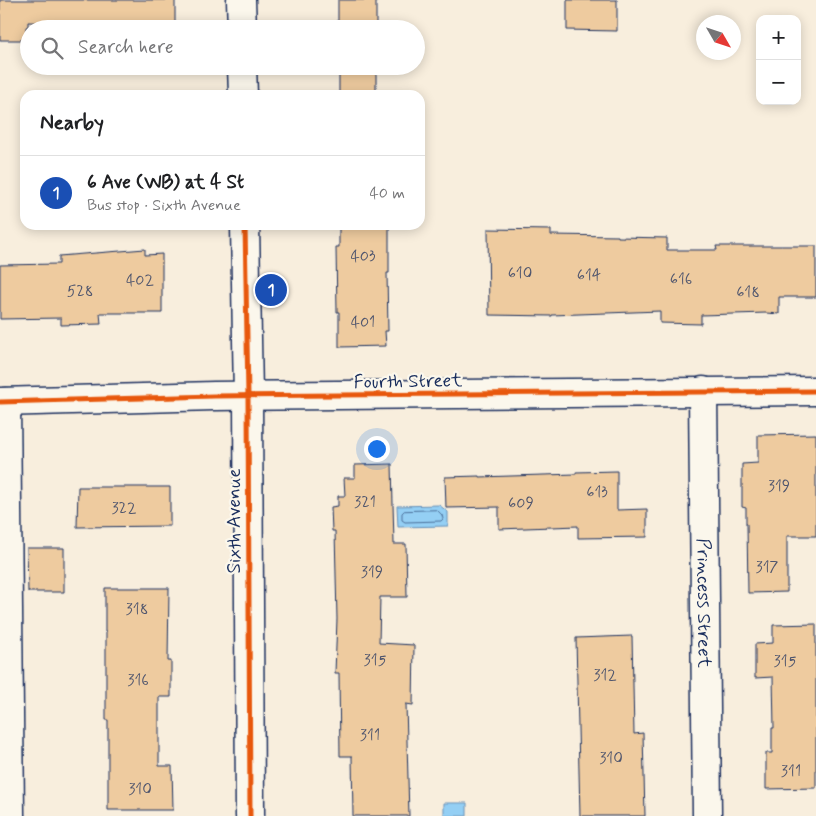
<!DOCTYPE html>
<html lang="en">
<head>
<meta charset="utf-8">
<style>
  body { margin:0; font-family:Mynerve,sans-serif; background:#f2f2f2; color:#202124 }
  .controls { position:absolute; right:15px; top:15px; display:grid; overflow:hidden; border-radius:10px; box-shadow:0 2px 12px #0003 }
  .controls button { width:45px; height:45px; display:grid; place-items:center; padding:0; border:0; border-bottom:1px solid #e0e0e0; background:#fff; color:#202124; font:25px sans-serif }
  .compass { position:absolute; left:696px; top:15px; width:45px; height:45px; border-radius:50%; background:#fff; box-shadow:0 2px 12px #0003; rotate:129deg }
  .you { position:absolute; left:376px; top:448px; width:18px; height:18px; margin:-12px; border:4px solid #fff; border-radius:50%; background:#1a73e8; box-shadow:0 0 0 8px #1a73e833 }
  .badge { display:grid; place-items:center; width:32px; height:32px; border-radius:50%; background:#d1495b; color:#fff; font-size:16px; font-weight:700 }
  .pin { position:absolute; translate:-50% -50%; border:2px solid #fff; box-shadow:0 1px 5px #0006 }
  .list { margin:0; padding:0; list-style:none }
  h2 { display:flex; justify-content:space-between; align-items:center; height:65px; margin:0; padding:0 20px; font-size:21px }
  h2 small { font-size:16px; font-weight:400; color:#757577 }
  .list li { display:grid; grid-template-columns:32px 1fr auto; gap:15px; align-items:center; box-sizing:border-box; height:75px; padding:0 20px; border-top:1px solid #e0e0e0 }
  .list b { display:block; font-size:19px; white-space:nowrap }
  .list p { margin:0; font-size:16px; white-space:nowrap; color:#757577 }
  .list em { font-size:16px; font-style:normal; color:#757577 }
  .icon { flex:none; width:28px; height:28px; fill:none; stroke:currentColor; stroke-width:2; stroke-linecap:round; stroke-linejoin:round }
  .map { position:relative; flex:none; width:816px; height:816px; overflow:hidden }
  .search { position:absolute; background:#fff; box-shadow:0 2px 12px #0003; left:20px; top:20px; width:405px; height:55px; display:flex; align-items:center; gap:12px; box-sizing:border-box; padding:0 18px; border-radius:28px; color:#757577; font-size:19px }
  .panel { position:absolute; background:#fff; box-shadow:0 2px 12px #0003; left:20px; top:90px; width:405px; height:140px; border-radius:15px }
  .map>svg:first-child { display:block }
  .water { fill:#94cff4; stroke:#648fb8 }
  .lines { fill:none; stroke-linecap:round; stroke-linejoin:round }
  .shore { stroke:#4b6f9a; stroke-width:1 }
  .building { fill:#eecb9f; stroke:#1b2f5e }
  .minor-casing { stroke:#1b2f5e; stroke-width:31 }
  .tertiary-casing { stroke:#1b2f5e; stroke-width:31 }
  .minor { stroke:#fbf7ec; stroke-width:28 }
  .tertiary { stroke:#fbf7ec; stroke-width:28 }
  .cycleway-casing { stroke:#fbf7ec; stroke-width:8 }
  .cycleway { stroke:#e8590c; stroke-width:5 }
  .labels { text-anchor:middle; stroke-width:4.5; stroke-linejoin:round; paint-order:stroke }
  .number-label { font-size:16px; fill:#50566e }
  .street-label { font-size:19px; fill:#1b2f5e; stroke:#fbf7ec }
</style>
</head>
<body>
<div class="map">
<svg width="816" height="816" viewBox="0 0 816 816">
  <rect width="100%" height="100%" fill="#f8eedd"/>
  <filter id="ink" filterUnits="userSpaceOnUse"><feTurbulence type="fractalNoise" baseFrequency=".02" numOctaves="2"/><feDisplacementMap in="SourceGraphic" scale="10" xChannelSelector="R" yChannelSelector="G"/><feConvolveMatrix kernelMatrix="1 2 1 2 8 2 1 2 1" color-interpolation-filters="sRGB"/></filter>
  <g filter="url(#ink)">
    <!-- water -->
    <path class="water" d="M 439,505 L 448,512 L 448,526 L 398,527 L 397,506 Z
      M 444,803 L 467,803 L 467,816 L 444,816 Z"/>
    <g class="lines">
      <!-- shore -->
      <path class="shore" d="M 437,510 L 442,515 L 443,519 L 441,521 L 405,522 L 402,520 L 402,513 L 404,511 Z"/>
    </g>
    <!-- building -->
    <path class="building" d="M 0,0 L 175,0 L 175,24 L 116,25 L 28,22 L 28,26 L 26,27 L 26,40 L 0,40 Z
      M 338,0 L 376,0 L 376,29 L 338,29 Z
      M 567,0 L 617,0 L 617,31 L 567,30 Z
      M 339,66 L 376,66 L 376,95 L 339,95 Z
      M 339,225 L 389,225 L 389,273 L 387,273 L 388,331 L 385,331 L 386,346 L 339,347 L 339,312 L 337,312 L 336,247 L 339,247 Z
      M 488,229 L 551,230 L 551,235 L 618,236 L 618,237 L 667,238 L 667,250 L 717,250 L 716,246 L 816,246 L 816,297 L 779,297 L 779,314 L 766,313 L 701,315 L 701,324 L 660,323 L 660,311 L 552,315 L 552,316 L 489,315 Z
      M 145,249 L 145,255 L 162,254 L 162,313 L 100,313 L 101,324 L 61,325 L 61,318 L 0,319 L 0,265 L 59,264 L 59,256 Z
      M 816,434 L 816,536 L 787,536 L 787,592 L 748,593 L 747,524 L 746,524 L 746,508 L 742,507 L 742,464 L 758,463 L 758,435 Z
      M 392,464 L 394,544 L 406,544 L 407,597 L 380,597 L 379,643 L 414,645 L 413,705 L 406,704 L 409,816 L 353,816 L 352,756 L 340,756 L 339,673 L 335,673 L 337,619 L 335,531 L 332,531 L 331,507 L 338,506 L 338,496 L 345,496 L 344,478 L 355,478 L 355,465 Z
      M 617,471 L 617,510 L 647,509 L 647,537 L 578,538 L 578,526 L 499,529 L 499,507 L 446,508 L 445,477 L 479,476 L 479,477 L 576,474 L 576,472 Z
      M 78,487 L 170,487 L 170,526 L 77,527 Z
      M 27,548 L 64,548 L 64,592 L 28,592 Z
      M 105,588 L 169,588 L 168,661 L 171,661 L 171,697 L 159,697 L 159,766 L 172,766 L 173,810 L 108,810 L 108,720 L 106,720 L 106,632 L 105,632 Z
      M 816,624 L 816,788 L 766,789 L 766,753 L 772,753 L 772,728 L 774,728 L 773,677 L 755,678 L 755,644 L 773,643 L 773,625 Z
      M 632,636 L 634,734 L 643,733 L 645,816 L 580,816 L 576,638 Z"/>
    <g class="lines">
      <!-- minor casing -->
      <g class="minor-casing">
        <g id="minor">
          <path id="s1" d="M 703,391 L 707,816"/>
          <path d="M 0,402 L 214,396 L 816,391"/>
          <path d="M 6,402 L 10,816"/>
        </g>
      </g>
      <!-- tertiary casing -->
      <g class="tertiary-casing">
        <path id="tertiary" d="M 241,0 L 242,29
          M 242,66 L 243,95
          M 245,225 L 248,396 L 250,816"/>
      </g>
      <!-- minor -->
      <use href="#minor" class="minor"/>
      <!-- tertiary -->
      <use href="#tertiary" class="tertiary"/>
      <!-- cycleway casing -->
      <g class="cycleway-casing">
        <path id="cycleway" d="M 245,225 L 248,396 L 250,816
          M 0,402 L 214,396 L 816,391"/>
      </g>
      <!-- cycleway -->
      <use href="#cycleway" class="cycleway"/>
    </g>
  </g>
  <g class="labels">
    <!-- number labels -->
    <g class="number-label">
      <text x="363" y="261">403</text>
      <text x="520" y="278">610</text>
      <text x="589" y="280">614</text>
      <text x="681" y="284">616</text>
      <text x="140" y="285">402</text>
      <text x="80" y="296">528</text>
      <text x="748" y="297">618</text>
      <text x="363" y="327">401</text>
      <text x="779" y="491">319</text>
      <text x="597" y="497">613</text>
      <text x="365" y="507">321</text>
      <text x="521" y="508">609</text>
      <text x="124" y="513">322</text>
      <text x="767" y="572">317</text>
      <text x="372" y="577">319</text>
      <text x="137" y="614">318</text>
      <text x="375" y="665">315</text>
      <text x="785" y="666">315</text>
      <text x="605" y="680">312</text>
      <text x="138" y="685">316</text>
      <text x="370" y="740">311</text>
      <text x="611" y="763">310</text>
      <text x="791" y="776">311</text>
      <text x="140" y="794">310</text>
    </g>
    <!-- street labels -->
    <g class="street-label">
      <text transform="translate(408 380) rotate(-1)" y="7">Fourth Street</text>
      <text transform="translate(233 521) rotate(-90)" y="7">Sixth Avenue</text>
      <text dy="7" stroke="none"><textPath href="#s1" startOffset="212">Princess Street</textPath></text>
    </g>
  </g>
</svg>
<div class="controls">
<button>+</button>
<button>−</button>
</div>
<svg class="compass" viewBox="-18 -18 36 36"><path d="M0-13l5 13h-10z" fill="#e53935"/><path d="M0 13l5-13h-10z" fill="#757577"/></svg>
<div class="you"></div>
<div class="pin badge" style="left:271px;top:290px;background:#1a4fb4">1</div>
<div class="search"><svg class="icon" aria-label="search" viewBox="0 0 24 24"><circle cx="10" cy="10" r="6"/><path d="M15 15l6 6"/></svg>Search here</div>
<section class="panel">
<h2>Nearby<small></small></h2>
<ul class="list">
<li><span class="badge" style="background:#1a4fb4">1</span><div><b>6 Ave (WB) at 4 St</b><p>Bus stop · Sixth Avenue</p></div><em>40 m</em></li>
</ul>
</section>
</div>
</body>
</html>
